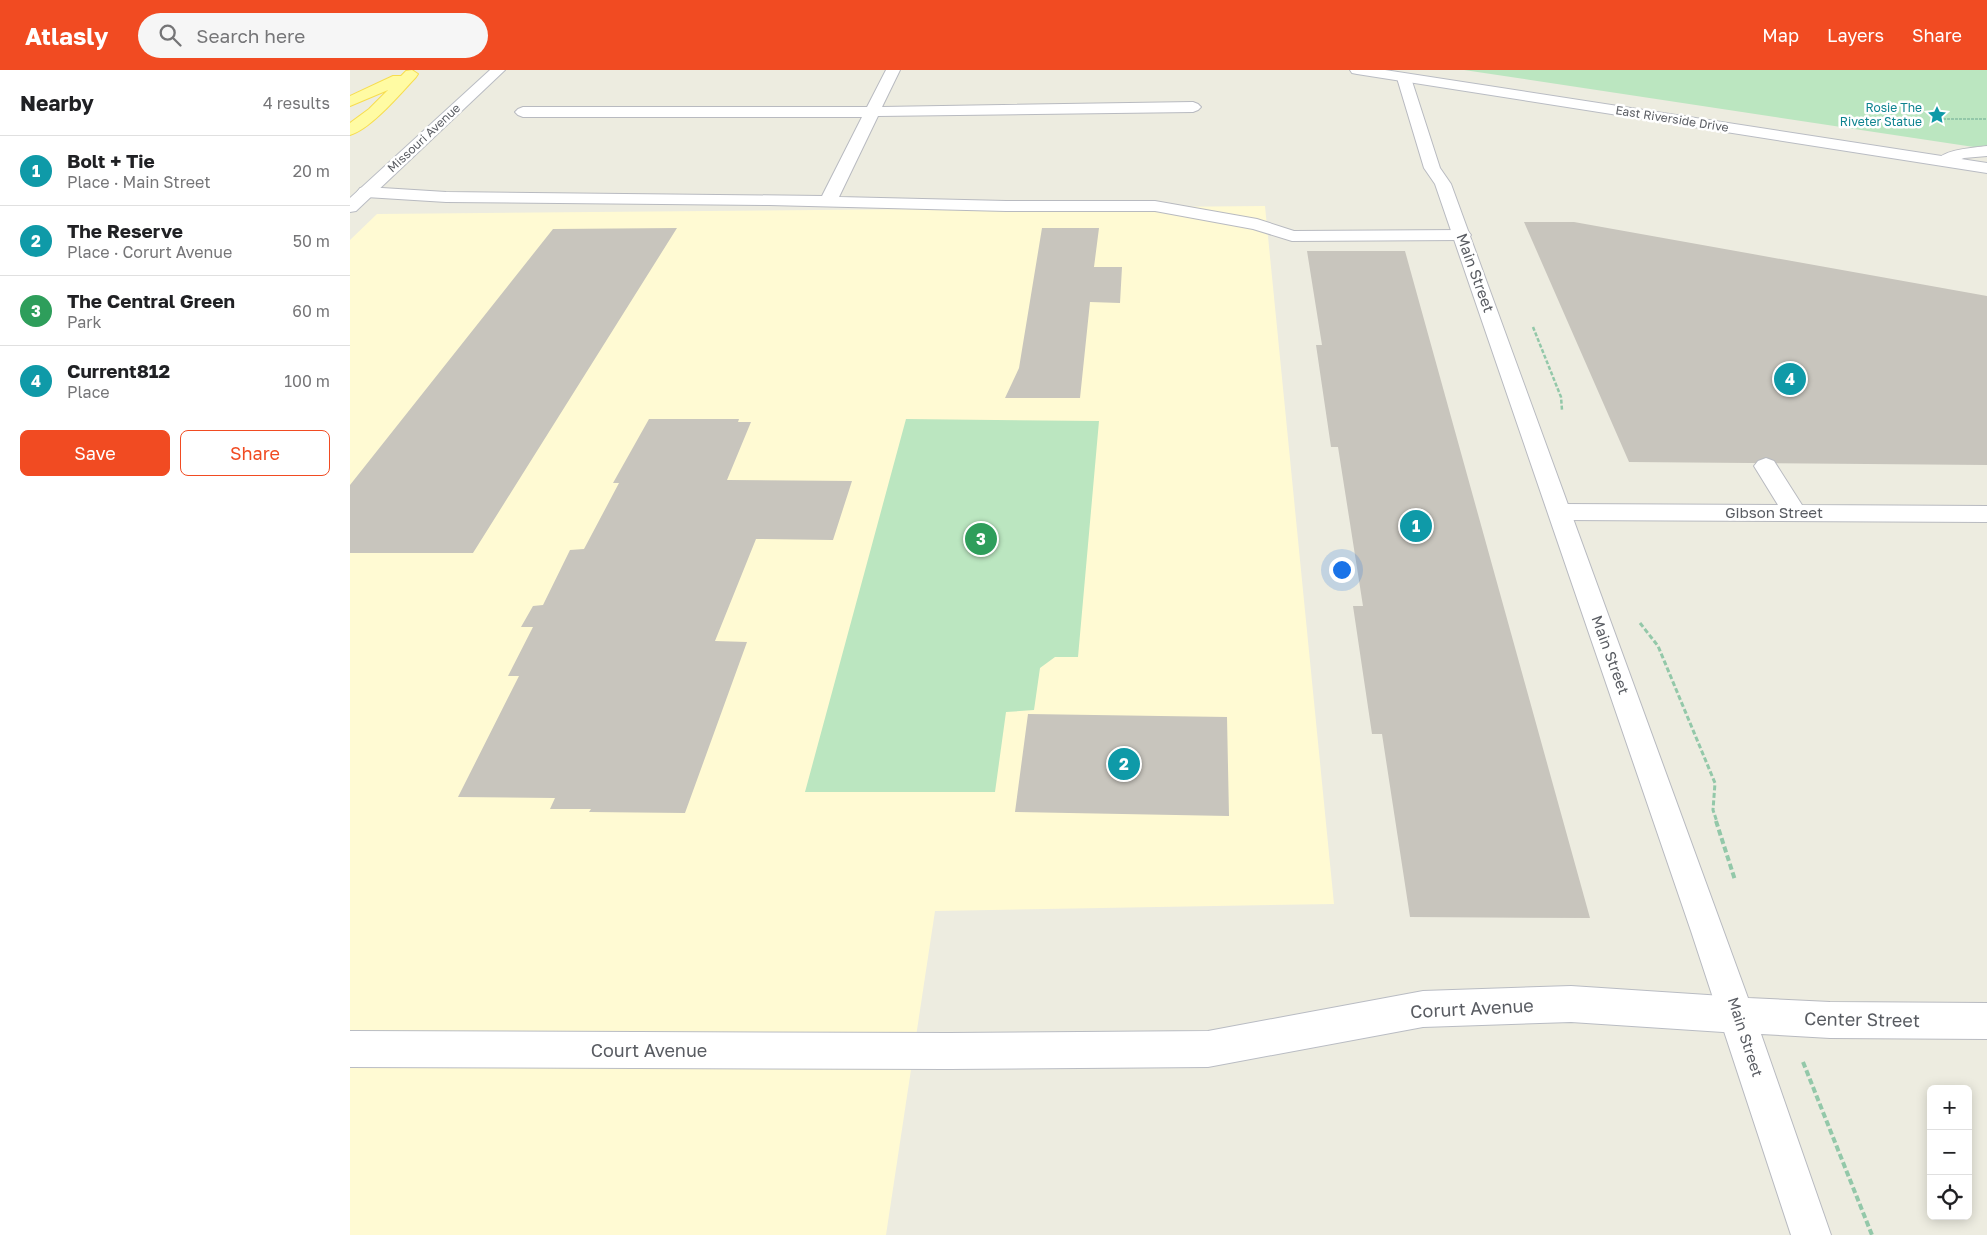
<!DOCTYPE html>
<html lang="en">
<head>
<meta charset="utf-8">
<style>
  body { margin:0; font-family:"Golos Text",sans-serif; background:#f6f6f6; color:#202124 }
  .controls { position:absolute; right:15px; bottom:15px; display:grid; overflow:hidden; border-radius:8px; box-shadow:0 2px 12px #0003 }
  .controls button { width:45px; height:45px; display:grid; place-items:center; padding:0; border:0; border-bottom:1px solid #e0e0e0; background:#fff; color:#202124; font:25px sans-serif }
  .you { position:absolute; left:991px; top:499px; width:18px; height:18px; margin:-12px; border:4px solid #fff; border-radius:50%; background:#1a73e8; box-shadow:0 0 0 8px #1a73e833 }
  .badge { display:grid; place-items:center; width:32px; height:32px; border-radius:50%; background:#f14b22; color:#fff; font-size:16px; font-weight:700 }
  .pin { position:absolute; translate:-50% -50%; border:2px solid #fff; box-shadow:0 1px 5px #0006 }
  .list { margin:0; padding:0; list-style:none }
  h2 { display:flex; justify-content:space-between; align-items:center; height:65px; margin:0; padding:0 20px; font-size:21px }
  h2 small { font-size:16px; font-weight:400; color:#757577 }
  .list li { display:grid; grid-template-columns:32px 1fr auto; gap:15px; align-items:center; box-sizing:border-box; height:70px; padding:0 20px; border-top:1px solid #e0e0e0 }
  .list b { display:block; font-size:19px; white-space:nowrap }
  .list p { margin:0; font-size:16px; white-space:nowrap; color:#757577 }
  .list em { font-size:16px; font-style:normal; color:#757577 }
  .actions { display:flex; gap:10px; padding:15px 20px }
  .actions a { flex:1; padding:11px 0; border:1px solid #f14b22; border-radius:8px; text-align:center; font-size:18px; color:#f14b22 }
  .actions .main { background:#f14b22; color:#fff }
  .icon { flex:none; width:28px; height:28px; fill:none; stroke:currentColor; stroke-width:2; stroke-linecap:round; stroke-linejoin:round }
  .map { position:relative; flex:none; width:1637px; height:1165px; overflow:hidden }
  header { display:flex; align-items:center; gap:30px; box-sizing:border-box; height:70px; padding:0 25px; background:#f14b22; color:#fff }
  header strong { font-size:24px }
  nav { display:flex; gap:28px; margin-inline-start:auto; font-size:18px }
  .search { width:350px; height:45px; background:#f6f6f6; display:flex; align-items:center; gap:12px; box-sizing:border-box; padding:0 18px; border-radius:28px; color:#757577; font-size:19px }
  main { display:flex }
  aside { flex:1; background:#fff }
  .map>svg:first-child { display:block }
  .commercial { fill:#fffad3 }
  .green { fill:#bbe6c0 }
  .building { fill:#c8c5bd }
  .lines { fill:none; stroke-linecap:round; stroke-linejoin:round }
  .lane-casing { stroke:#b8bac0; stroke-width:2 }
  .street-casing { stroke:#b8bac0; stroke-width:2 }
  .secondary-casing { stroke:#b9bcc3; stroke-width:2 }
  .primary-casing { stroke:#f7dd4f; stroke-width:2 }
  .path-far3 { stroke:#93c8a9; stroke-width:2; stroke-dasharray:3 1; stroke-linecap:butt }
  .path-far2 { stroke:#93c8a9; stroke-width:2.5; stroke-dasharray:4 2; stroke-linecap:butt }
  .path-far1 { stroke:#93c8a9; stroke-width:3; stroke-dasharray:5 2.5; stroke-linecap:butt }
  .path { stroke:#93c8a9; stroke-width:4; stroke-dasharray:6 3; stroke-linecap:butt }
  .lane { fill:#fff; fill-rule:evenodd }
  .street { fill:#fff; fill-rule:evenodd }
  .secondary { fill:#fff; fill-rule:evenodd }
  .primary { fill:#fffba3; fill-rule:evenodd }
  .labels { text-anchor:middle; stroke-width:5; stroke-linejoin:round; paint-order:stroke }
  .far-culture-label { font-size:12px; fill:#0d838f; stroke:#fff; text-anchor:end }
  .far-street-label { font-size:12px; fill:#595c62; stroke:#fff }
  .street-label { font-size:15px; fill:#595c62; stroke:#fff }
  .near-street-label { font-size:18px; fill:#595c62; stroke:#fff }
</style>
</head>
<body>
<header>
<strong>Atlasly</strong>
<div class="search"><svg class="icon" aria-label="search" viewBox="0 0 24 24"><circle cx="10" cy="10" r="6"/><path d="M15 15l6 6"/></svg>Search here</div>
<nav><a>Map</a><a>Layers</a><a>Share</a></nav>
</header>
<main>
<aside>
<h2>Nearby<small>4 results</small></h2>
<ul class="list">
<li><span class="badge" style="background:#0f9aa8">1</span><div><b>Bolt + Tie</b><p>Place · Main Street</p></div><em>20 m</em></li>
<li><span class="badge" style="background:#0f9aa8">2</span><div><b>The Reserve</b><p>Place · Corurt Avenue</p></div><em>50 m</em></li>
<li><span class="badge" style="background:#2e9e5b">3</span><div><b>The Central Green</b><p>Park</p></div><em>60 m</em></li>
<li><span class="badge" style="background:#0f9aa8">4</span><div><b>Current812</b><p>Place</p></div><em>100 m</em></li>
</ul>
<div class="actions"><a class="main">Save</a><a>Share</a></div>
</aside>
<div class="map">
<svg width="1637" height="1165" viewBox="0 0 1637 1165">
  <rect width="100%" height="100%" fill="#edece0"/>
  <!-- commercial -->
  <path class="commercial" d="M 915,136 L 984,834 L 585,841 L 536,1165 L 0,1165 L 0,170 L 27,144 Z"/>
  <!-- green -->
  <path class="green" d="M 1114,0 L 1637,0 L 1637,79 Z
    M 556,349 L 749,351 L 728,587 L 705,587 L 690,598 L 684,640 L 656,642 L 645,722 L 455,722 Z"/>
  <!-- building -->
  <path class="building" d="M 1174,152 L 1224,152 L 1637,226 L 1637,395 L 1279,392 Z
    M 327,158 L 123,483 L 0,483 L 0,415 L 203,159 Z
    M 692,158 L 749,158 L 744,197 L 772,197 L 770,233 L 740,232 L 730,328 L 655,328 L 669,298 Z
    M 957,181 L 1055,181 L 1240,848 L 1060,847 L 1032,664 L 1022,664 L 1003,536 L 1013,536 L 988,377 L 981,377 L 966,275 L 972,275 Z
    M 299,349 L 389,349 L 388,352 L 401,352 L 377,410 L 502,411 L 483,470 L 406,469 L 365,571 L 397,572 L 335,743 L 239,742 L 241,739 L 200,739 L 205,728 L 108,727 L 169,606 L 158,606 L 183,557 L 171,557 L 183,536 L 193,535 L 220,480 L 234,479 L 269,413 L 263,413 Z
    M 678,644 L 877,647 L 879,746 L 665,742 Z"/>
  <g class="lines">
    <!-- lane casing -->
    <g class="lane-casing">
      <path id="lane" d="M 536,0 L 550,0 L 532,37 L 843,32 L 848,34 L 851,37 L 848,40 L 843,42 L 528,46 L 489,127 L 656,131 L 805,131 L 907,149 L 944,161 L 1112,160 L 1118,161 L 1121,165 L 1118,169 L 1112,170 L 942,171 L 903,159 L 805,141 L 656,141 L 419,135 L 96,132 L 16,127 L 10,126 L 7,122 L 10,118 L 16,117 L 96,122 L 472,126 L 512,47 L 173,47 L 168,45 L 165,42 L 168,39 L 173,37 L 517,37 Z
        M 1637,76 L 1637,86 L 1614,88 L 1594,96 L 1588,94 L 1586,91 C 1594,79 1623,78 1637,76 Z
        M 1416,388 L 1424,391 L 1452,435 L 1637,436 L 1637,452 L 1211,450 L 1202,448 L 1199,442 L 1202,436 L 1211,434 L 1428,435 L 1404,396 L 1408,391 Z"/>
    </g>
    <!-- street casing -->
    <g class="street-casing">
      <path id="street" d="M 1054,4 L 1059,5 L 1061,8 L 1090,98 L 1101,114 L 1398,928 L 1480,932 L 1637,933 L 1637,969 L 1480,968 L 1411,964 L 1481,1165 L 1441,1165 L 1341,861 L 1085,114 L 1074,98 L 1047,8 L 1049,5 Z"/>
    </g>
    <!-- secondary casing -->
    <g class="secondary-casing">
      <path id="secondary" d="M 140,0 L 155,0 L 6,141 L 0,142 L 0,128 Z
        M 1000,0 L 1035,0 L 1637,93 L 1637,103 L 1007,4 L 1002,3 Z
        M 1221,916 L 1388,927 L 1401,932 L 1406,945 L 1401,958 L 1388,963 L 1221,952 L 1073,957 L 858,997 L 599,999 L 0,997 L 0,961 L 599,963 L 858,961 L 1073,921 Z"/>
    </g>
    <!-- primary casing -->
    <g class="primary-casing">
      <path id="primary" d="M 62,0 L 68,4 L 66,7 C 51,23 21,59 0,65 L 0,53 L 19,39 L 38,20 L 0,36 L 0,26 L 43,6 L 51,6 L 56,1 Z"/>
    </g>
    <!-- path-far3 -->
    <path class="path-far3" d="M 1593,49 L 1637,49"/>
    <!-- path-far2 -->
    <path class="path-far2" d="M 1183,257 L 1211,327 L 1212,340"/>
    <!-- path-far1 -->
    <path class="path-far1" d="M 1290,553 L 1308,576 L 1365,713 L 1363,740 L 1367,752"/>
    <!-- path -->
    <path class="path" d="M 1366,751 L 1385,810
      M 1453,992 L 1522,1165"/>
    <!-- lane -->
    <use href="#lane" class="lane"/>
    <!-- street -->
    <use href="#street" class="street"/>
    <!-- secondary -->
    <use href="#secondary" class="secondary"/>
    <!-- primary -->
    <use href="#primary" class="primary"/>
  </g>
  <!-- icons -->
  <defs>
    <g id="sight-bare" transform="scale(1.5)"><path d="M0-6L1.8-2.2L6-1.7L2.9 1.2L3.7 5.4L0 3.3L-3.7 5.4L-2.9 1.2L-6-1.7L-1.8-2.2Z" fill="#0f9aa8" stroke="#fff" stroke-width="2.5" paint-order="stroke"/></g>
  </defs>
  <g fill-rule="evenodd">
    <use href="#sight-bare" x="1587" y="45"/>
  </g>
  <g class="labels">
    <!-- far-culture labels -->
    <g class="far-culture-label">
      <text x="1572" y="42">Rosie The<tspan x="1572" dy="14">Riveter Statue</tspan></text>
    </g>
    <!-- far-street labels -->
    <g class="far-street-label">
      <text transform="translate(1322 49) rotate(9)" y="4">East Riverside Drive</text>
      <text transform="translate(74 68) rotate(-43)" y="4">Missouri Avenue</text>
    </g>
    <!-- street labels -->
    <g class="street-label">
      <text transform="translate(1125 203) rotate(70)" y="5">Main Street</text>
      <text x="1424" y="448">Gibson Street</text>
      <text transform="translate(1260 585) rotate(70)" y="5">Main Street</text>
      <text transform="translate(1395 967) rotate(72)" y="5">Main Street</text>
    </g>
    <!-- near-street labels -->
    <g class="near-street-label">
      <text transform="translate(1122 939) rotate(-3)" y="6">Corurt Avenue</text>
      <text transform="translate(1512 950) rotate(1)" y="6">Center Street</text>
      <text x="299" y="987">Court Avenue</text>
    </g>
  </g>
</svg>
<div class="controls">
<button>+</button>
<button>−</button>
<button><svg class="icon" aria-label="locate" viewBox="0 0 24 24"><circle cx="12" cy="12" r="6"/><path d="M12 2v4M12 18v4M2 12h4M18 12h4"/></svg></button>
</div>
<div class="you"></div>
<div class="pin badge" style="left:1066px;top:456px;background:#0f9aa8">1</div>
<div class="pin badge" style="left:774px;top:694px;background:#0f9aa8">2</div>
<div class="pin badge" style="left:631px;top:469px;background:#2e9e5b">3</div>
<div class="pin badge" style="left:1440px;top:309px;background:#0f9aa8">4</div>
</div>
</main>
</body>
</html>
